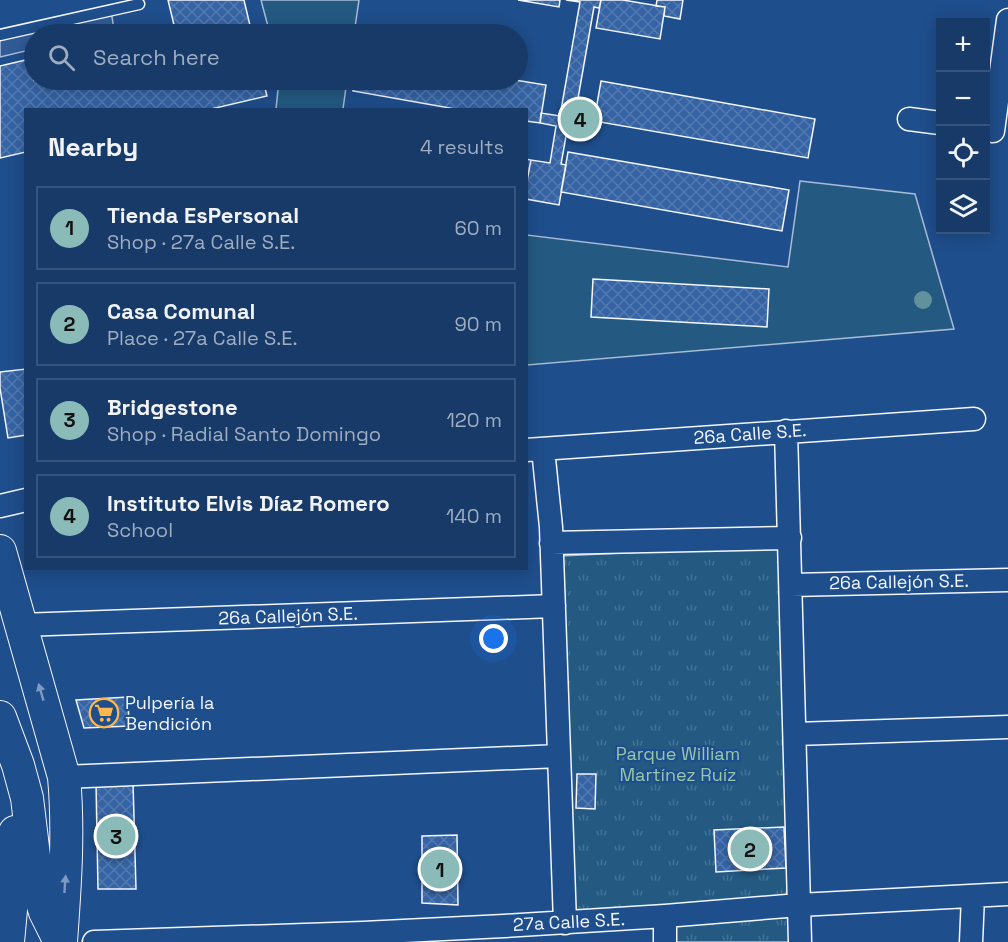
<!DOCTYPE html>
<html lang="en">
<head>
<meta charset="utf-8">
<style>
  body { margin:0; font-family:"Space Grotesk",sans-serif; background:#244571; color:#f1f3f6 }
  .controls { position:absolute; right:18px; top:18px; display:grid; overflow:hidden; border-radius:0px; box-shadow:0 3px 15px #0003 }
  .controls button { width:54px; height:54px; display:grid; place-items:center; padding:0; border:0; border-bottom:2px solid #36547d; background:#173a69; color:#f1f3f6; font:30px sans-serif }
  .you { position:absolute; left:494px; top:639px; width:21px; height:21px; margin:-15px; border:4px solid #fff; border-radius:50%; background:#1a73e8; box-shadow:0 0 0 9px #1a73e833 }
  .badge { display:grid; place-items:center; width:39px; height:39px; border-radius:50%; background:#8bbbb9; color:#111; font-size:20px; font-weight:700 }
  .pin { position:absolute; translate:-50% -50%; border:3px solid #fff; box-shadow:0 2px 6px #0006 }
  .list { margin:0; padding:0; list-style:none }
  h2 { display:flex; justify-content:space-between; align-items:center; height:78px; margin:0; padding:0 24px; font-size:26px }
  h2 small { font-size:20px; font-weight:400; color:#9eadc0 }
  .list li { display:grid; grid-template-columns:39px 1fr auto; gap:18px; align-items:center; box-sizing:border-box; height:84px; margin:0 12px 12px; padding:0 12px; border:2px solid #36547d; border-radius:0px }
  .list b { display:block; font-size:22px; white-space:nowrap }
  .list p { margin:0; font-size:20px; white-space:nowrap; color:#9eadc0 }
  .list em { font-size:20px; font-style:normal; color:#9eadc0 }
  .icon { flex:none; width:33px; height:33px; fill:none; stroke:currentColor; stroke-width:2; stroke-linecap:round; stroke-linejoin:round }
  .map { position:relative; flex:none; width:1008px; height:942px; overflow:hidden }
  .search { position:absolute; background:#173a69; box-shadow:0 3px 15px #0003; left:24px; top:24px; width:504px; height:66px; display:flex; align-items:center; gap:15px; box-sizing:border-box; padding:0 21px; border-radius:33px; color:#9eadc0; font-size:22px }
  .panel { position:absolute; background:#173a69; box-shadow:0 3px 15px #0003; left:24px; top:108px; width:504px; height:462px; border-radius:0px }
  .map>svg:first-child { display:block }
  .grass { fill:#245a82; stroke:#a8bbd7; stroke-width:1.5 }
  .park { fill:url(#park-tufts); stroke:#a8bbd7; stroke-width:1.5 }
  .parking { fill:#305b95; stroke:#a8bbd7; stroke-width:1.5 }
  .building { fill:url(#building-cross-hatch); stroke:#f2f6ff; stroke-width:1.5 }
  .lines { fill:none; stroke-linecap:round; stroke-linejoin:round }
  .service-casing { stroke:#f2f6ff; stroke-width:13 }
  .minor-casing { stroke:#f2f6ff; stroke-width:25 }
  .secondary-casing { stroke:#f2f6ff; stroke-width:34 }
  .service { stroke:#1f4e8c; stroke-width:10 }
  .minor { stroke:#1f4e8c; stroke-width:22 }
  .secondary { stroke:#1f4e8c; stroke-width:32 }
  .tree { fill:#61919a }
  .oneway { fill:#7e9ac0 }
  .labels { text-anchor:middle; stroke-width:4.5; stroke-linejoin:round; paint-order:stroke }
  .street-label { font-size:18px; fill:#f2f6ff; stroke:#1f4e8c }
  .poi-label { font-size:18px; fill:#f2f6ff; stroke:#1f4e8c; text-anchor:start }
  .park-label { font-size:18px; fill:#97c8a6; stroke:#1f4e8c }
</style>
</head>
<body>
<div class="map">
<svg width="1008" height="942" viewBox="0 0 1008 942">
  <defs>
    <pattern id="park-tufts" width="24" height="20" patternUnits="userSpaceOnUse" patternTransform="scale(1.5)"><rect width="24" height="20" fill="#245a82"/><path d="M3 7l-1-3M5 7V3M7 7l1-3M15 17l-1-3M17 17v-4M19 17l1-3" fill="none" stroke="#447295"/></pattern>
    <pattern id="building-cross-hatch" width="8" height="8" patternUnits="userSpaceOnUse" patternTransform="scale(1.5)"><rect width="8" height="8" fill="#3563a3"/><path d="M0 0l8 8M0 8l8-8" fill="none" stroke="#537ab1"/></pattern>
  </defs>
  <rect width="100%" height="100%" fill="#1f4e8c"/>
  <!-- grass -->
  <path class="grass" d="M 261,0 L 359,0 L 354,34 L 270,34 Z
    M 279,80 L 347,80 L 343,109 L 276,109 Z
    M 800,181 L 915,194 L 954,329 L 527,365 L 527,235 L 788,267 Z"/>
  <!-- park -->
  <path class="park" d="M 787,545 L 796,902 L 565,923 L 561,556 Z
    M 799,905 L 800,942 L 665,942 L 665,916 Z"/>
  <!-- parking -->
  <path class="parking" d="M 111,10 L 114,30 L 95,34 L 34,34 L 34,49 L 0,57 L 0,35 Z"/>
  <!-- building -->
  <path class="building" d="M 168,0 L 244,0 L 252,34 L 133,34 L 174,25 Z
    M 518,0 L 560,0 L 559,7 Z
    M 566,0 L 601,0 L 599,8 L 594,7 L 577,104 L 596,108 L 595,118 L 570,114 L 561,164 L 566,165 L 559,205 L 526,199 L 526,186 L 531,160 L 550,163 L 556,126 L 540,123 L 541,113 L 560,116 L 580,2 Z
    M 601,0 L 623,0 L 665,7 L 660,39 L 596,28 Z
    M 657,0 L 683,0 L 680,19 L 664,16 L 665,7 L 656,6 Z
    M 34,58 L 34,80 L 263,80 L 267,96 L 207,110 L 26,110 L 26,152 L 0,158 L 0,66 Z
    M 355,80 L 515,80 L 546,85 L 540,123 L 526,121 L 526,110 L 461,110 L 353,91 Z
    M 601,81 L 815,119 L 808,158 L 594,121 Z
    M 568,152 L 789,190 L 782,231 L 561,192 Z
    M 526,159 L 531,160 L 526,186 Z
    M 593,279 L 769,289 L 767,327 L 591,317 Z
    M 26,369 L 26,435 L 8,438 L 0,388 L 0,372 Z
    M 128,697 L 129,726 L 84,728 L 76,700 Z
    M 577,774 L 596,774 L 595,809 L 576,808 Z
    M 133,782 L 136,889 L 98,889 L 96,783 Z
    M 784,827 L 786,868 L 716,872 L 714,830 Z
    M 457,835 L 458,905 L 422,903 L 422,836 Z"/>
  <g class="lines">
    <!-- service casing -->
    <g class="service-casing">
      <path id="service" d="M 0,35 L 139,4"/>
    </g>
    <!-- minor casing -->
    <g class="minor-casing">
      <path id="minor" d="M 909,119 L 940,123
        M 993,131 L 1008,20
        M 786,431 L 800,942
        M 543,449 L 551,527 L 565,923
        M 526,450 L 974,419
        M 0,506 L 26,500
        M 551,543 L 790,538
        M 791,585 L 1008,580
        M 21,625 L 554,606
        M 795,734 L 1008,727
        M 64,777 L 559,756
        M 665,916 L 665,942
        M 94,942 L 363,933 L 504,926 L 665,916 L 799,905 L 1008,894
        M 971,942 L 973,896"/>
    </g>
    <!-- secondary casing -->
    <g class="secondary-casing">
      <path id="secondary" d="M 0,551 L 64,777 C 69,832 65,887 61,942
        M 0,717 L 18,765 L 27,798 L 38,889 L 45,912 L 59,940
        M 8,942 L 15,867 L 15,832"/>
    </g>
    <!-- service -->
    <use href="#service" class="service"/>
    <!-- minor -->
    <use href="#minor" class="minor"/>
    <!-- secondary -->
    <use href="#secondary" class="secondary"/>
  </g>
  <!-- trees -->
  <circle class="tree" cx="923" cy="300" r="9"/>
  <!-- one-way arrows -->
  <defs><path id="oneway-solid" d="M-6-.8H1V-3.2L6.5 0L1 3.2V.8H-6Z" transform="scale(1.5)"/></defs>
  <g class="oneway">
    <use href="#oneway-solid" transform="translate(41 692) rotate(-106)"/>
    <use href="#oneway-solid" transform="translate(65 884) rotate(-86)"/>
  </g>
  <!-- icons -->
  <defs>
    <g id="supermarket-ring" transform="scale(1.5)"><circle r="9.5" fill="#1f4e8c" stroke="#ffb74d" stroke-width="1.5"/><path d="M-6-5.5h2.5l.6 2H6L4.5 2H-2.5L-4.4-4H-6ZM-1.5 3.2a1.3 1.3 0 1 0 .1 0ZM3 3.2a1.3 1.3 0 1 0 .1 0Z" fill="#ffb74d"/></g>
  </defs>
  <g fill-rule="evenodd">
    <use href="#supermarket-ring" x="104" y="713"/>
  </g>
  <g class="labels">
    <!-- street labels -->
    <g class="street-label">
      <text transform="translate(750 434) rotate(-4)" y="6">26a Calle S.E.</text>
      <text transform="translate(899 582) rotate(-1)" y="6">26a Callejón S.E.</text>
      <text transform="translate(288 616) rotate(-2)" y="6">26a Callejón S.E.</text>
      <text transform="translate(569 922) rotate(-3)" y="6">27a Calle S.E.</text>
    </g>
    <!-- poi labels -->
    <g class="poi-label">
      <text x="125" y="709">Pulpería la<tspan x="125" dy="21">Bendición</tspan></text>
    </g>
    <!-- park labels -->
    <g class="park-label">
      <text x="678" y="760">Parque William<tspan x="678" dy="21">Martínez Ruíz</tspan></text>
    </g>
  </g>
</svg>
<div class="controls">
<button>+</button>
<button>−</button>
<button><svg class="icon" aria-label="locate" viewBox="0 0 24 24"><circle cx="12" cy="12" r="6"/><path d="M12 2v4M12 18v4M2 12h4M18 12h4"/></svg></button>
<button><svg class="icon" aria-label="layers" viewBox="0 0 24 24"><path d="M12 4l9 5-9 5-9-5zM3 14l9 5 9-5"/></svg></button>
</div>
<div class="you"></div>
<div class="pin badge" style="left:440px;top:869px">1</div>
<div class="pin badge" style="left:750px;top:849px">2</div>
<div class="pin badge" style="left:116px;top:836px">3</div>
<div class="pin badge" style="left:580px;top:119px">4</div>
<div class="search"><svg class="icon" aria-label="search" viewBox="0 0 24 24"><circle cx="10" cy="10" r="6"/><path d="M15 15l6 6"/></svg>Search here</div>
<section class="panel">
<h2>Nearby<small>4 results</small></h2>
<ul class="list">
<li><span class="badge">1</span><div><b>Tienda EsPersonal</b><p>Shop · 27a Calle S.E.</p></div><em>60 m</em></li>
<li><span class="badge">2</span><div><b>Casa Comunal</b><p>Place · 27a Calle S.E.</p></div><em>90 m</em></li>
<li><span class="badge">3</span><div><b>Bridgestone</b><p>Shop · Radial Santo Domingo</p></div><em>120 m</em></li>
<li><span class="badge">4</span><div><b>Instituto Elvis Díaz Romero</b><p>School</p></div><em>140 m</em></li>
</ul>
</section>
</div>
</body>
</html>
